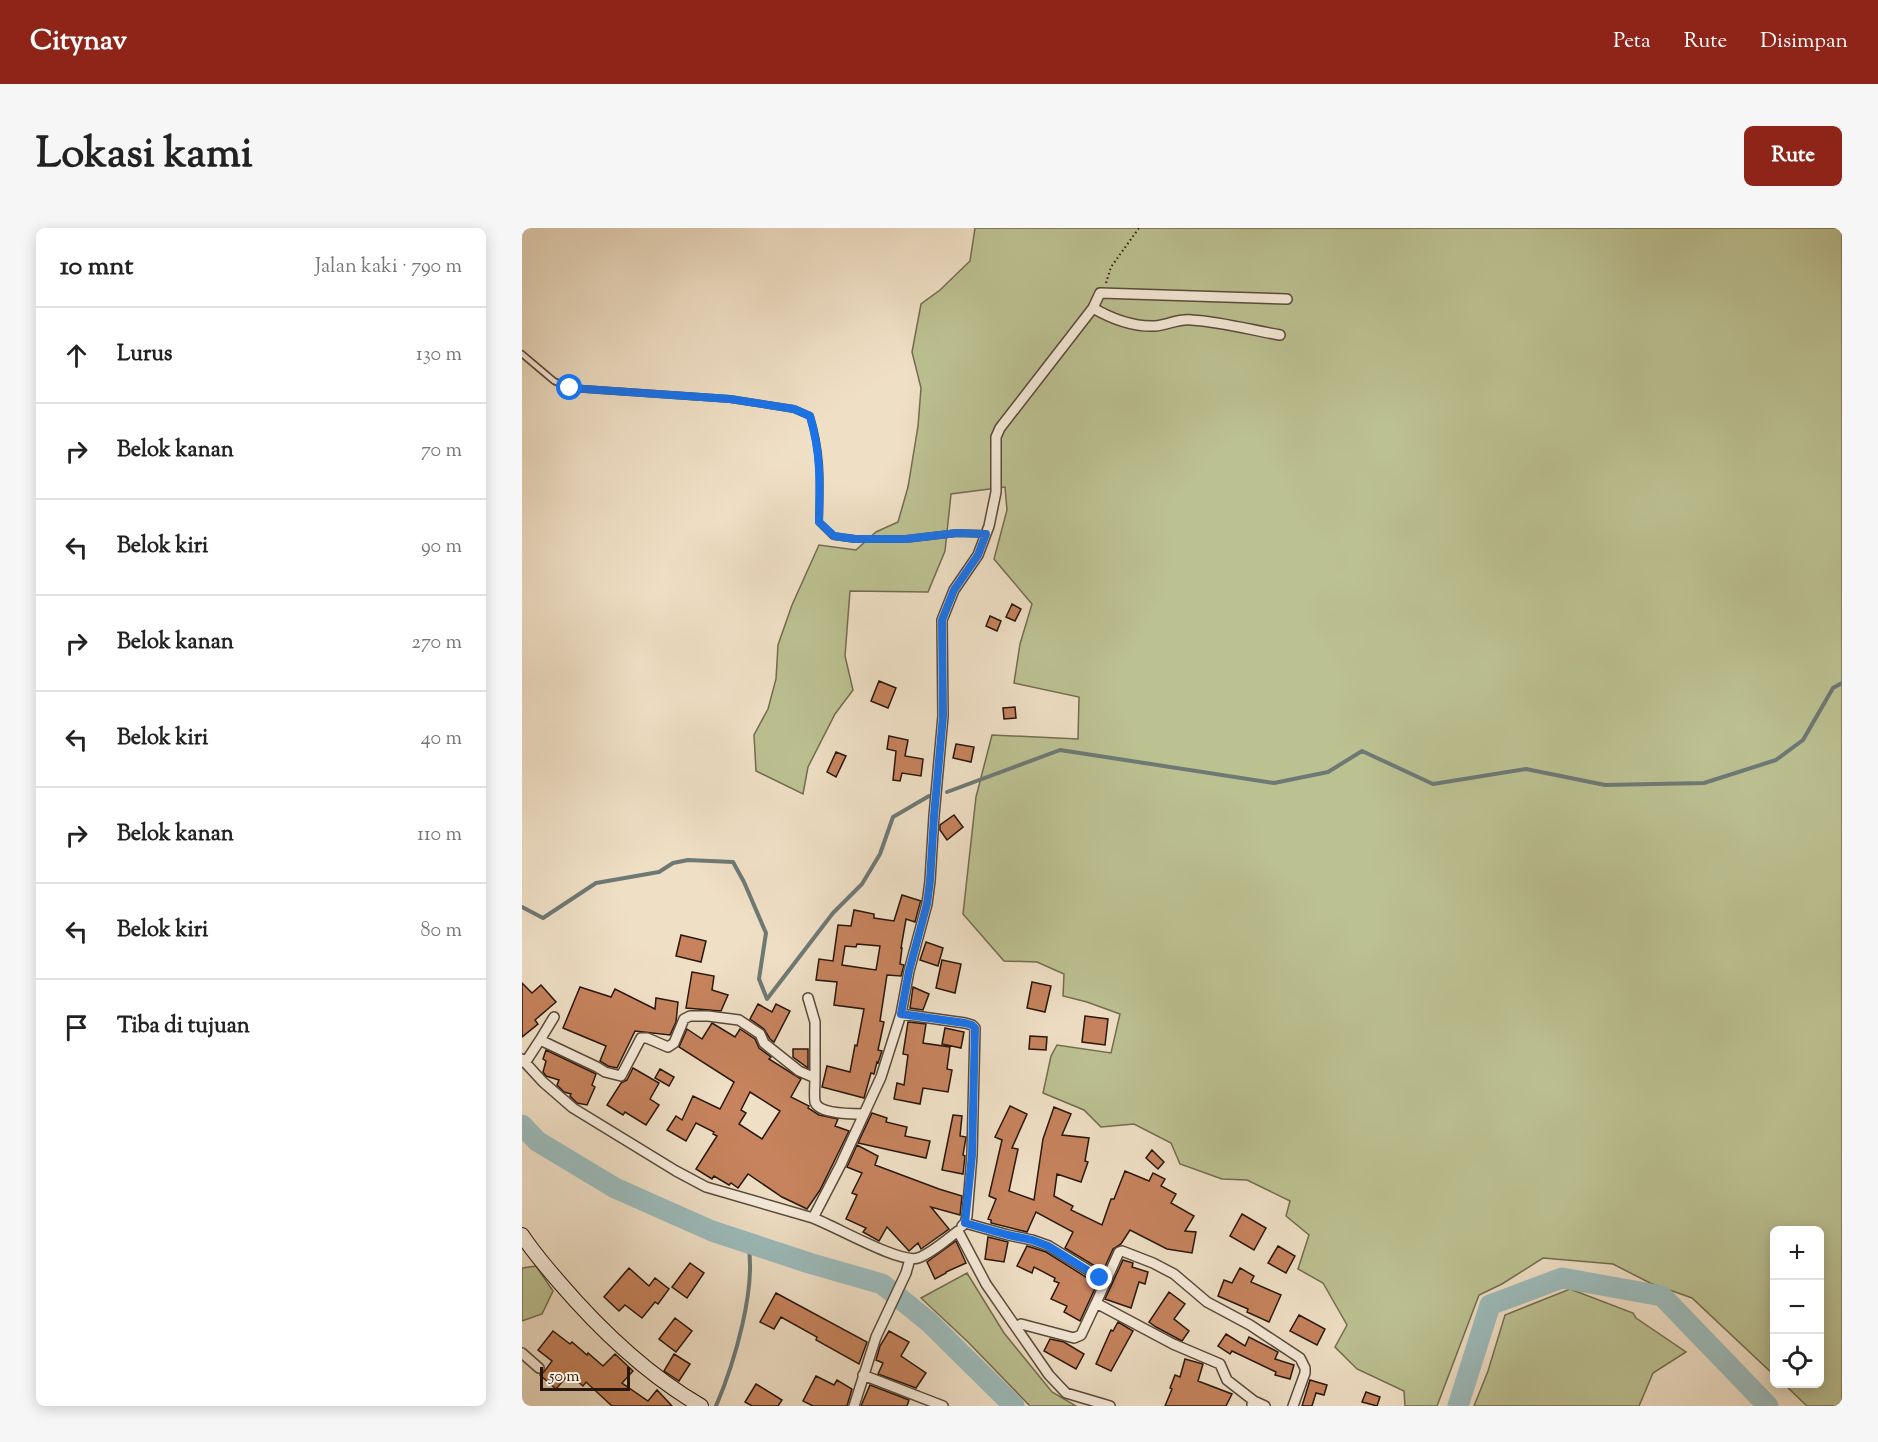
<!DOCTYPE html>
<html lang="id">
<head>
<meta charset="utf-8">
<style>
  body { margin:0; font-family:"Sorts Mill Goudy",serif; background:#f6f6f6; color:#222 }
  .controls { position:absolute; right:18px; bottom:18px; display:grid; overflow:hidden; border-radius:9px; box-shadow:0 3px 15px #0003 }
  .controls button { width:54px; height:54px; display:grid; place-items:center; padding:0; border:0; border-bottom:2px solid #e0e0e0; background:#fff; color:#222; font:30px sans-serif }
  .scale { position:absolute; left:18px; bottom:15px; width:90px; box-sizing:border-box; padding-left:6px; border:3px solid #29170b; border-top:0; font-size:16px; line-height:21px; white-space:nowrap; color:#29170b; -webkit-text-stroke:4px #f5ead9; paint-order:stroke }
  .stop { position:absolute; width:18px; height:18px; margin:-14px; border:4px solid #1a73e8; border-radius:50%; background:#fff }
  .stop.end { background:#1a73e8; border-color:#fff; box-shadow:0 2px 6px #0008 }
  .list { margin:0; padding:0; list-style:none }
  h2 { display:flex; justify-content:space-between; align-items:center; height:78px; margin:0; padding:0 24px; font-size:26px }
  h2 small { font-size:20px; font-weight:400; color:#767676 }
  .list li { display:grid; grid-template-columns:39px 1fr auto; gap:18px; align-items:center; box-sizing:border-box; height:96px; padding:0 24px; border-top:2px solid #e0e0e0 }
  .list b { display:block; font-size:22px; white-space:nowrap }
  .list em { font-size:20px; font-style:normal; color:#767676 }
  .icon { flex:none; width:33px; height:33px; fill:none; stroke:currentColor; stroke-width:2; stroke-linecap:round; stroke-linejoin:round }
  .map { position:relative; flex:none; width:1320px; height:1178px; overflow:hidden; border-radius:9px }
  header { display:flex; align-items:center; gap:36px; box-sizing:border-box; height:84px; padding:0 30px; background:#8f2418; color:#fff }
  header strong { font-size:28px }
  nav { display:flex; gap:33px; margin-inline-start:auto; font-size:21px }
  .intro { display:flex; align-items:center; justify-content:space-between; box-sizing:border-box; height:144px; padding:0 36px }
  h1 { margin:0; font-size:42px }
  .button { padding:15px 27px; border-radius:9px; background:#8f2418; color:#fff; font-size:21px; font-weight:700 }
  main { display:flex; gap:36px; padding:0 36px }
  aside { flex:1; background:#fff; border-radius:9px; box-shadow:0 3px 15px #0003 }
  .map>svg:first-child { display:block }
  .green { fill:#bcc192; stroke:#726c4e; stroke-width:1.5 }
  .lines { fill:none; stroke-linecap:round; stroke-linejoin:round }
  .stream { stroke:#6e7975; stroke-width:4 }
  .river { stroke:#9cbbbb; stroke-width:21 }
  .building { fill:#c6835d; stroke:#29170b; stroke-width:1.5; fill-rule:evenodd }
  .lane-casing { stroke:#5a493a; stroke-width:8 }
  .street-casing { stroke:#5a493a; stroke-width:12 }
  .secondary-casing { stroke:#29170b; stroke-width:16 }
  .path { stroke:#29170b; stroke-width:2; stroke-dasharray:1.5 3; stroke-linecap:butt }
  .lane { stroke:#f5ead9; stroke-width:4.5 }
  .street { stroke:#f5ead9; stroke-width:9 }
  .secondary { stroke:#f5ead9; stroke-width:14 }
  .route { stroke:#1a73e8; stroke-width:8 }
</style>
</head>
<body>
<header>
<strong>Citynav</strong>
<nav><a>Peta</a><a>Rute</a><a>Disimpan</a></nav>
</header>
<div class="intro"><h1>Lokasi kami</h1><a class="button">Rute</a></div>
<main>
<aside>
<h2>10 mnt<small>Jalan kaki · 790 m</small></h2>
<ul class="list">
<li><svg class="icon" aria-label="ahead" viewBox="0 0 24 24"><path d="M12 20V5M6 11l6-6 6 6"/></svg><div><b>Lurus</b></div><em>130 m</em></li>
<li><svg class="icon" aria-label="right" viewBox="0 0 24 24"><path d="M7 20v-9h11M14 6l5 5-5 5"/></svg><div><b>Belok kanan</b></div><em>70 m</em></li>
<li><svg class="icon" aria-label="left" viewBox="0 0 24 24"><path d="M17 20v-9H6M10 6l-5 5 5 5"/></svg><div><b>Belok kiri</b></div><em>90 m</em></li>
<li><svg class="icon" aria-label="right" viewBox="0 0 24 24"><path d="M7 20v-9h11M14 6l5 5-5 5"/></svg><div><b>Belok kanan</b></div><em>270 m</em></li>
<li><svg class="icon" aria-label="left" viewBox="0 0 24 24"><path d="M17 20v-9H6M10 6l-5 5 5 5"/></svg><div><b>Belok kiri</b></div><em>40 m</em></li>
<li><svg class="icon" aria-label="right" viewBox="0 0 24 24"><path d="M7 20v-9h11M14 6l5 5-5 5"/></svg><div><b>Belok kanan</b></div><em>110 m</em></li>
<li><svg class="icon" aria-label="left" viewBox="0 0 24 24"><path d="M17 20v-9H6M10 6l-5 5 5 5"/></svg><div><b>Belok kiri</b></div><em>80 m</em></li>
<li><svg class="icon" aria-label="arrive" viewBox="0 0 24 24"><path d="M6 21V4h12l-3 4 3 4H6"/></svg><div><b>Tiba di tujuan</b></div></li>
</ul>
</aside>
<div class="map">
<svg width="1320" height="1178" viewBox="0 0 1320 1178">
  <rect width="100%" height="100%" fill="#efdfc5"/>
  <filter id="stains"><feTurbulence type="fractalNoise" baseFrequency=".00333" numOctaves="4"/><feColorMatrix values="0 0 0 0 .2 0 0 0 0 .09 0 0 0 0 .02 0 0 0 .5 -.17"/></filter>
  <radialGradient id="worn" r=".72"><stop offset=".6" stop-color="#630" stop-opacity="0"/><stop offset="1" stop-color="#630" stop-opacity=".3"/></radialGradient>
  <!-- green -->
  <path class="green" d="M 453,0 L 1320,0 L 1320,1178 L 1285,1178 L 1262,1156 L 1298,1156 L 1298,1002 L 1252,1002 L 1252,1147 L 1170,1070 L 1128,1055 L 1091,1036 L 1021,1030 L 980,1056 L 957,1067 L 915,1178 L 883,1178 L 882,1163 L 835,1141 L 813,1119 L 825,1097 L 801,1055 L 776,1041 L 787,1007 L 764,988 L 768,973 L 725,952 L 700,951 L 658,936 L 649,915 L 612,896 L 579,899 L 562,882 L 521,865 L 529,828 L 535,817 L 589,825 L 598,786 L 565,774 L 541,768 L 542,746 L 515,734 L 482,733 L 441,686 L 454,569 L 470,507 L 556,511 L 557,469 L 492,455 L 498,416 L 510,376 L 472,331 L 485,282 L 483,259 L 429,266 L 423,323 L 406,364 L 328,363 L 323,428 L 331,462 L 313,486 L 286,539 L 281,566 L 234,543 L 232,507 L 246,481 L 254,451 L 256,417 L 270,377 L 297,317 L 334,322 L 354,304 L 376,294 L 386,259 L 396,198 L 399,160 L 390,124 L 399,76 L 418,62 L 448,33 Z
    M 14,1038 L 31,1063 L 20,1086 L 0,1093 L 0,1040 Z
    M 445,1045 L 482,1105 L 530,1164 L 554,1178 L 508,1178 L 446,1114 L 399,1070 Z
    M 1048,1061 L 1111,1085 L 1114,1090 L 1164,1124 L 1131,1145 L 1117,1178 L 952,1178 L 966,1143 L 983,1087 Z"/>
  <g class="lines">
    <!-- stream -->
    <path class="stream" d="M 425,564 L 538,522 L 752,555 L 806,544 L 840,523 L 911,556 L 1004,541 L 1083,557 L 1182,555 L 1254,532 L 1281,512 L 1311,460 L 1320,455
      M 0,679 L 21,690 L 74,655 L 137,644 L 151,635 L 166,632 L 211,634 L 222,654 L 244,705 L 237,751 L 245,771 L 311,685 L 340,656 L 358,626 L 371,589 L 407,568
      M 194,1178 C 212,1136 235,1060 226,1015"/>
    <!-- river -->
    <path class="river" d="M 0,897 L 15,913 L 93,960 L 190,1003 L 287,1035 L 360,1056 L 407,1094 L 492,1178
      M 936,1178 L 968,1077 L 1040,1050 L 1140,1068 L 1246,1178"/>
  </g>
  <!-- building -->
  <path class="building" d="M 490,376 L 499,381 L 493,393 L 484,389 Z
    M 468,388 L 479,393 L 475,403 L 464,398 Z
    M 357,453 L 374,460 L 366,480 L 349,473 Z
    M 493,479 L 494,490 L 482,491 L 481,480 Z
    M 367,508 L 386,512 L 383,528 L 401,531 L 399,548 L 380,545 L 378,553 L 371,552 L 374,523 L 365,521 Z
    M 434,516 L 452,519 L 449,534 L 431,530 Z
    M 314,524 L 324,528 L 314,549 L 305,544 Z
    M 432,587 L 441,599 L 425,612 L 418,602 L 418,597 Z
    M 380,667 L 399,673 L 398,675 L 393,694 L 384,691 L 379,720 L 380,720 L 378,736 L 382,737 L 379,748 L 365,747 L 358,793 L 362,794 L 356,822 L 360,823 L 356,835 L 355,834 L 352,846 L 349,845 L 342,870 L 300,859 L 305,838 L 328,844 L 333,817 L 335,818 L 342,781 L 312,777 L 315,754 L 294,752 L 297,731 L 311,733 L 316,697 L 329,698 L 332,682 L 352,686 L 352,690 L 372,693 ZM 335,716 L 358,718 L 354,742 L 320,737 L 323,718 L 334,719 Z
    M 159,707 L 184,713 L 179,734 L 154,728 Z
    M 404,714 L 421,720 L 416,738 L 398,732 Z
    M 420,732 L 439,736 L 433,765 L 414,760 Z
    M 170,744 L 192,748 L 190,762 L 206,767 L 199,783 L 164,780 Z
    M 510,754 L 529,758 L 523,784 L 505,780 Z
    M 0,755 L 10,765 L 19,757 L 34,774 L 13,792 L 16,796 L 0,809 Z
    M 58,759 L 89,769 L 93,761 L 133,781 L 134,770 L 156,774 L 154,794 L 148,807 L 113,803 L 95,840 L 86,838 L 78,833 L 84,818 L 41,800 Z
    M 391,759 L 407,766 L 401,782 L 388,780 Z
    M 236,776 L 250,784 L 254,776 L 268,783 L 252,814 L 248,811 L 242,801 L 228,791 Z
    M 563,788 L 586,791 L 583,817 L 560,814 Z
    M 386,794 L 404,796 L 401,815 L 428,819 L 425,841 L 430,842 L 426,864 L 401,860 L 398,876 L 372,871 L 375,855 L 382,857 L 386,827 L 381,826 Z
    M 190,795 L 213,809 L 218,801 L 233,811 L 237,820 L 249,829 L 247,831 L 279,851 L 269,869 L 287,878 L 286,880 L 297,887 L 316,891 L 313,898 L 327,903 L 298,962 L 285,981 L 260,969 L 226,946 L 216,960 L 209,955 L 207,957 L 192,948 L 190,951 L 174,941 L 195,908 L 191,906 L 192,904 L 174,895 L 164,913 L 145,902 L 154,888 L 160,892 L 171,868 L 198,881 L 212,854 L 157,819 L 165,801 L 180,811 ZM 228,864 L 258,883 L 240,911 L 217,896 L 224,885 L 219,882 Z
    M 423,800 L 442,804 L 439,820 L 420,816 Z
    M 508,808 L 525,809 L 524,822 L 507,821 Z
    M 271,821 L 286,821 L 286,840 L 271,829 Z
    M 24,822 L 74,846 L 70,857 L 73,859 L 65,877 L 55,875 L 48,868 L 49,866 L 42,864 L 35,857 L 37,852 L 24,848 L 21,844 L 24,833 L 21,831 Z
    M 111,840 L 137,855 L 128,871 L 137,877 L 124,897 L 103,884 L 101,887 L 85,877 L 99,855 L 105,852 Z
    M 138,841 L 152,849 L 147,858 L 133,850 Z
    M 488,878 L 505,886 L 490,920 L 496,921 L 487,963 L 512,972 L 521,911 L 532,879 L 549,886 L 540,907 L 567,910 L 563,933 L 566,934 L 559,954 L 535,946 L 532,968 L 551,978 L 549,982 L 580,997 L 589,971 L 592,971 L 603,943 L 627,953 L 631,945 L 643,951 L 639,958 L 654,966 L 649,975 L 672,988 L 663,1003 L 674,1004 L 670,1025 L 645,1021 L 608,1002 L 599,1016 L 591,1021 L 581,1043 L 543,1020 L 551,1004 L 514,984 L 505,1004 L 469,995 L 469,992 L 466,991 L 474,971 L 467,968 L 480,912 L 473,909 Z
    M 350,885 L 365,890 L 364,894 L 385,899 L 383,908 L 408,913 L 404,930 L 336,915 Z
    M 431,887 L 440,888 L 438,908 L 444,909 L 441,927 L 443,928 L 441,946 L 420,942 Z
    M 335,917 L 356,928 L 353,937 L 417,961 L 440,968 L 438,987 L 409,979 L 427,1001 L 399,1021 L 396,1015 L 387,1023 L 365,999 L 357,1013 L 341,1004 L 344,1000 L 324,991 L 335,967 L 330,965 L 340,945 L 325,939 Z
    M 630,922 L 642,934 L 636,941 L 624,930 Z
    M 720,986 L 744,1000 L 732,1022 L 708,1008 Z
    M 466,1009 L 486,1014 L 482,1034 L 463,1031 Z
    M 434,1013 L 444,1035 L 424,1044 L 424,1045 L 413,1051 L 405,1034 Z
    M 505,1018 L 524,1024 L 575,1056 L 558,1093 L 542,1084 L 545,1078 L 529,1071 L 537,1055 L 532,1053 L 533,1050 L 512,1039 L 510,1045 L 495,1038 Z
    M 756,1018 L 773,1028 L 764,1045 L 746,1035 Z
    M 601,1032 L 611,1035 L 610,1039 L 626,1044 L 623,1056 L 617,1054 L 609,1080 L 583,1071 Z
    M 168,1035 L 182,1045 L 165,1070 L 150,1059 Z
    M 107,1040 L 127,1058 L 133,1050 L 147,1061 L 136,1076 L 133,1074 L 120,1090 L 103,1077 L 97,1083 L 82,1069 Z
    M 718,1040 L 732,1048 L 729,1054 L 759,1067 L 747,1094 L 725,1084 L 726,1081 L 696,1068 L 702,1052 L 710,1055 Z
    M 647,1064 L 663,1076 L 652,1091 L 667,1103 L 660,1113 L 634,1099 L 627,1094 Z
    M 254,1065 L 345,1114 L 337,1136 L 294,1112 L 295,1109 L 259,1089 L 252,1101 L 238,1094 Z
    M 777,1087 L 803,1101 L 795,1117 L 768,1103 Z
    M 153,1090 L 170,1103 L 154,1124 L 137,1111 Z
    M 596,1094 L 611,1103 L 589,1143 L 574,1136 L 589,1102 L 591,1103 Z
    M 31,1103 L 48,1116 L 50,1114 L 65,1127 L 66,1125 L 81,1138 L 93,1126 L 111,1143 L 100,1155 L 126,1173 L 135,1162 L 150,1178 L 90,1178 L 64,1154 L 61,1158 L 47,1146 L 34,1161 L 18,1147 L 22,1144 L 30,1133 L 16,1122 Z
    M 367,1103 L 387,1114 L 379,1128 L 404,1145 L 394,1160 L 356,1146 L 361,1135 L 354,1132 L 358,1118 Z
    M 704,1106 L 723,1118 L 727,1109 L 756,1124 L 753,1131 L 772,1137 L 768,1151 L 753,1147 L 754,1144 L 710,1123 L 708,1126 L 696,1118 Z
    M 528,1111 L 542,1114 L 562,1126 L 554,1141 L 522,1123 Z
    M 152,1126 L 168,1136 L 157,1153 L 142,1143 Z
    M 663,1131 L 681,1136 L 676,1153 L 710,1166 L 704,1178 L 643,1178 L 650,1161 L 648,1160 L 653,1147 L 658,1149 Z
    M 294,1148 L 312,1157 L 315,1152 L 330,1161 L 325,1178 L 291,1178 L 281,1173 Z
    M 788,1152 L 805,1157 L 802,1167 L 794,1165 L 790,1178 L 780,1178 Z
    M 234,1156 L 260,1172 L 256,1178 L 230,1178 L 223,1174 Z
    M 348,1157 L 387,1172 L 385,1178 L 339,1178 Z
    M 844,1164 L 858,1169 L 855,1178 L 840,1174 Z"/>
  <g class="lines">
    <!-- lane casing -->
    <g class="lane-casing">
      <path id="lane" d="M 0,126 L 32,153 L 48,160 L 208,171 L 272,181 L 288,188 C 300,227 298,254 297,294 L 311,308 L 333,311 L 384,311 L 435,305 L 464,306"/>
    </g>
    <!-- street casing -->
    <g class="street-casing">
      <path id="street" d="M 571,80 C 590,91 610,99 633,98 C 646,97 657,90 670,92 C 700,94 729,102 758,107
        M 286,770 L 293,794 L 293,850
        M 379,786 L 443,795 L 450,797 L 453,800 L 450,927 L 445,988 L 443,995 L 440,998
        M 18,812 L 32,789
        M 0,831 L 21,854 L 51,880 L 154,943 L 184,959 L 291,990 C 313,998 378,1036 396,1030 C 410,1025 424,1012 436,1003 L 464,1056 L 527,1147 L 544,1165 L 588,1178
        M 3,835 L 18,812 L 75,839 L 83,844 L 99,848 L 119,810 L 125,810 L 146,819 L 152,815 L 162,791 L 168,788 L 186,788 L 217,792 L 238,806 L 242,815 L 277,843 L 293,850 C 293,857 292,867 293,874 C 297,886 331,886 342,886
        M 291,990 L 319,936 L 359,849 L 379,786 L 387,743 L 405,676 L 408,653 L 412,588 L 421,488 L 420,392 L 432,362 L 456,327 L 467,298 L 474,264 L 474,209 L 478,200 L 571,80 L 578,65 L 765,71
        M 443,995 L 486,1007 L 510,1012 L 527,1018 L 584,1053 L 597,1024 L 600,1023 L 631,1035 L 652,1046 L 685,1074 L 728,1097 L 778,1130 L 783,1140 L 783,1145 L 771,1178
        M 574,1075 L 584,1053
        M 494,1099 L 499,1096 L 552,1110 L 559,1107 L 574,1075 L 651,1116 L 698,1136 L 705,1152 L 732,1173
        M 0,1125 L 17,1140
        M 341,1147 L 421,1178
        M 730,1176 L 732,1173 L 743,1178
        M 332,1178 L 354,1109 L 384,1045 L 388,1031"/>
    </g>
    <!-- secondary casing -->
    <g class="secondary-casing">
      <path id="secondary" d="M 0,1007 C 11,1024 24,1039 37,1054 C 79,1103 124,1146 179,1178"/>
    </g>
    <!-- path -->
    <path class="path" d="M 584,55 L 589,39 L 617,0"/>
    <!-- lane -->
    <use href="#lane" class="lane"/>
    <!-- street -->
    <use href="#street" class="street"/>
    <!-- secondary -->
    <use href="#secondary" class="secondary"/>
  </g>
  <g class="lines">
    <!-- route -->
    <path class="route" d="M 48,160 L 208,171 L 272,181 L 288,188 C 299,226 298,255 297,294 L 312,308 L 333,311 L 384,311 L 435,305 L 464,306 L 456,327 L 432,362 L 420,392 L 421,488 L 412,588 L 408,653 L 405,676 L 387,743 L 379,786 L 443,795 L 450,797 L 453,800 L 450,927 L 443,995 L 486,1007 L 510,1012 L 526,1018 L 578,1050"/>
  </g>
  <rect width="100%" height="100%" filter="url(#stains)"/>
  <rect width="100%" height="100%" fill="url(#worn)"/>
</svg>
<div class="controls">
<button>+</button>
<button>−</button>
<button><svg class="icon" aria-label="locate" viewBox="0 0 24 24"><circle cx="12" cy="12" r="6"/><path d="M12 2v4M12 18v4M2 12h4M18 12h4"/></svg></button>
</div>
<div class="scale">50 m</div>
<div class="stop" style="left:48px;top:160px"></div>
<div class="stop end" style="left:578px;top:1050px"></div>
</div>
</main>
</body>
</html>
